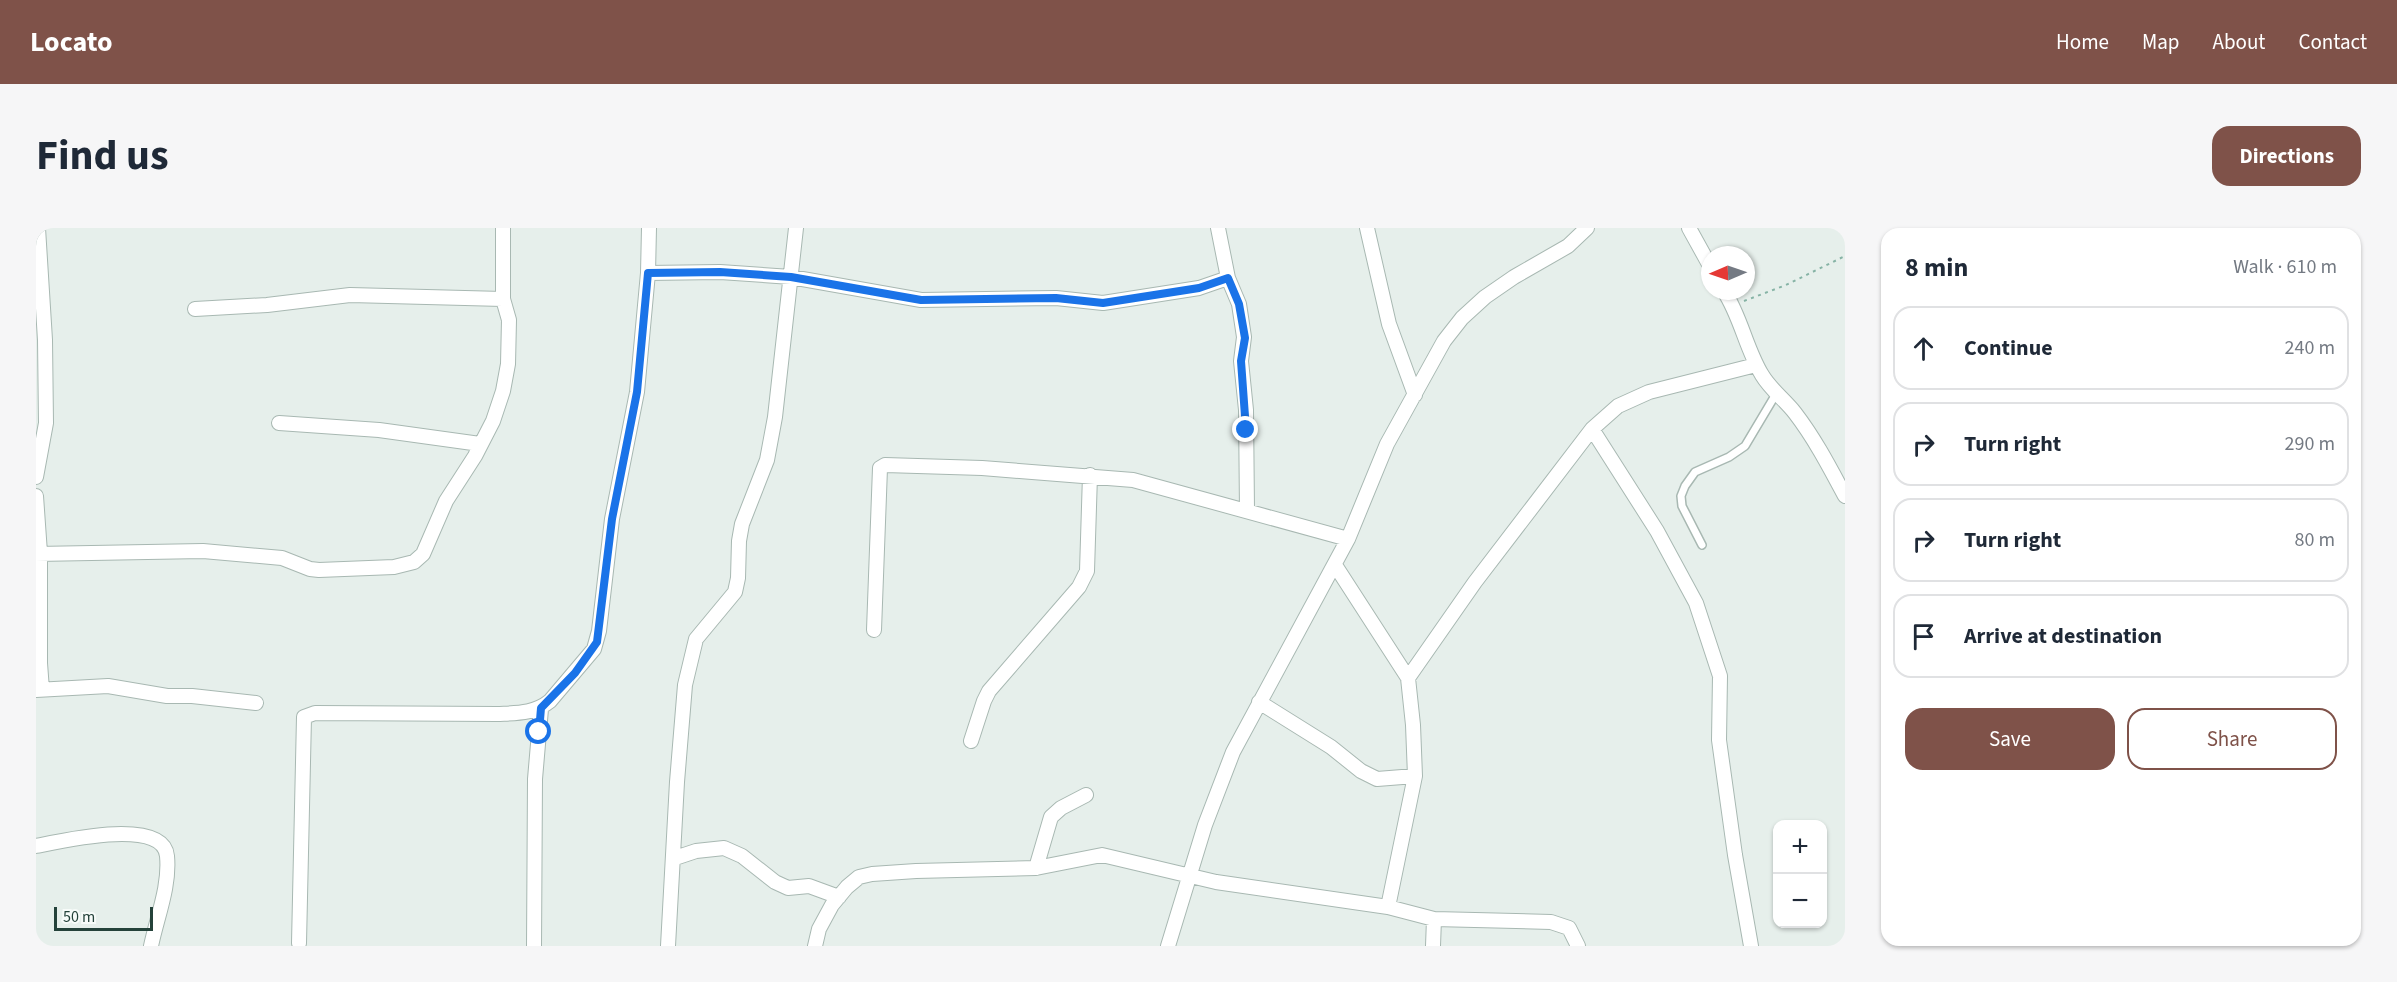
<!DOCTYPE html>
<html lang="en">
<head>
<meta charset="utf-8">
<style>
  body { margin:0; font-family:"Source Sans 3",sans-serif; background:#f6f6f7; color:#1f2937 }
  .controls { position:absolute; right:18px; bottom:18px; display:grid; overflow:hidden; border-radius:12px; box-shadow:0 2px 4px #0004 }
  .controls button { width:54px; height:54px; display:grid; place-items:center; padding:0; border:0; border-bottom:2px solid #e0e1e3; background:#fff; color:#1f2937; font:30px sans-serif }
  .compass { position:absolute; left:1665px; top:18px; width:54px; height:54px; border-radius:50%; background:#fff; box-shadow:0 2px 4px #0004; rotate:268deg }
  .scale { position:absolute; left:18px; bottom:15px; width:99px; box-sizing:border-box; padding-left:6px; border:3px solid #24423a; border-top:0; font-size:16px; line-height:21px; white-space:nowrap; color:#24423a; -webkit-text-stroke:4px #f7fbf9; paint-order:stroke }
  .stop { position:absolute; width:18px; height:18px; margin:-14px; border:4px solid #1a73e8; border-radius:50%; background:#fff }
  .stop.end { background:#1a73e8; border-color:#fff; box-shadow:0 2px 6px #0008 }
  .list { margin:0; padding:0; list-style:none }
  h2 { display:flex; justify-content:space-between; align-items:center; height:78px; margin:0; padding:0 24px; font-size:26px }
  h2 small { font-size:20px; font-weight:400; color:#747a83 }
  .list li { display:grid; grid-template-columns:39px 1fr auto; gap:18px; align-items:center; box-sizing:border-box; height:84px; margin:0 12px 12px; padding:0 12px; border:2px solid #e0e1e3; border-radius:18px }
  .list b { display:block; font-size:22px; white-space:nowrap }
  .list em { font-size:20px; font-style:normal; color:#747a83 }
  .actions { display:flex; gap:12px; padding:18px 24px }
  .actions a { flex:1; padding:14px 0; border:2px solid #7f5249; border-radius:18px; text-align:center; font-size:21px; color:#7f5249 }
  .actions .main { background:#7f5249; color:#fff }
  .icon { flex:none; width:33px; height:33px; fill:none; stroke:currentColor; stroke-width:2; stroke-linecap:round; stroke-linejoin:round }
  .map { position:relative; flex:none; width:1809px; height:718px; overflow:hidden; border-radius:18px }
  header { display:flex; align-items:center; gap:36px; box-sizing:border-box; height:84px; padding:0 30px; background:#7f5249; color:#fff }
  header strong { font-size:28px }
  nav { display:flex; gap:33px; margin-inline-start:auto; font-size:21px }
  .intro { display:flex; align-items:center; justify-content:space-between; box-sizing:border-box; height:144px; padding:0 36px }
  h1 { margin:0; font-size:42px }
  .button { padding:15px 27px; border-radius:18px; background:#7f5249; color:#fff; font-size:21px; font-weight:700 }
  main { display:flex; gap:36px; padding:0 36px }
  aside { flex:1; background:#fff; border-radius:18px; box-shadow:0 2px 4px #0004 }
  .map>svg:first-child { display:block }
  .lines { fill:none; stroke-linecap:round; stroke-linejoin:round }
  .lane-casing { stroke:#a8b8b2; stroke-width:10 }
  .street-casing { stroke:#a8b8b2; stroke-width:16 }
  .path { stroke:#86b3a5; stroke-width:2; stroke-dasharray:3 4.5; stroke-linecap:butt }
  .lane { stroke:#fff; stroke-width:7 }
  .street { stroke:#fff; stroke-width:14 }
  .route { stroke:#1a73e8; stroke-width:8 }
</style>
</head>
<body>
<header>
<strong>Locato</strong>
<nav><a>Home</a><a>Map</a><a>About</a><a>Contact</a></nav>
</header>
<div class="intro"><h1>Find us</h1><a class="button">Directions</a></div>
<main>
<div class="map">
<svg width="1809" height="718" viewBox="0 0 1809 718">
  <rect width="100%" height="100%" fill="#e6efeb"/>
  <g class="lines">
    <!-- lane casing -->
    <g class="lane-casing">
      <path id="lane" d="M 1666,317 L 1646,278 L 1645,268 L 1649,258 L 1659,244 L 1693,229 L 1709,218 L 1740,166"/>
    </g>
    <!-- street casing -->
    <g class="street-casing">
      <path id="street" d="M 1182,0 L 1192,50 L 1203,76 L 1208,109 L 1205,133 L 1210,182 L 1211,282
        M 1331,0 L 1353,96 L 1379,167
        M 1653,0 L 1674,38
        M 612,45 L 684,44 L 755,49 L 885,72 L 1020,70 L 1067,75 L 1163,60 L 1192,50
        M 1688,63 C 1705,89 1710,121 1726,147 C 1735,162 1748,171 1759,185 C 1779,211 1794,240 1809,268
        M 159,81 L 231,77 L 314,67 L 467,71
        M 243,195 L 343,202 L 444,216
        M 1556,201 L 1621,303 L 1660,375 L 1684,448 L 1683,512 L 1699,627 L 1715,718
        M 0,249 L 10,195 L 9,112 L 2,0
        M 0,268 L 4,325 L 4,435 L 6,462
        M 0,326 L 167,323 L 246,330 L 274,341 L 283,342 L 358,339 L 378,334 L 387,326 L 410,273 L 439,228 L 457,193 L 467,163 L 472,136 L 473,92 L 467,71 L 467,0
        M 1299,337 L 1372,450 L 1377,497 L 1379,548 L 1352,679
        M 838,402 L 844,240 L 849,237 L 946,240 L 1097,252 L 1312,311
        M 1372,450 L 1439,354 L 1556,201 L 1582,178 L 1613,164 L 1720,137
        M 0,462 L 72,458 L 131,468 L 156,468 L 220,475
        M 1223,474 L 1295,519 L 1325,543 L 1341,551 L 1379,548
        M 935,513 L 948,473 L 953,463 L 1043,359 L 1051,343 L 1054,247
        M 0,618 C 25,613 127,589 131,628 C 134,658 121,689 115,718
        M 639,630 L 660,623 L 688,620 L 706,628 L 739,654 L 752,660 L 773,658 L 803,669
        M 1000,640 L 1015,589 L 1025,580 L 1050,567
        M 263,715 L 268,489 L 279,485 L 461,486 C 480,485 498,486 514,473 L 558,421 L 563,403 L 576,291 L 601,164 L 612,45 L 613,0
        M 498,718 L 499,551 L 505,481
        M 632,718 L 641,554 L 649,457 L 660,411 L 699,364 L 702,350 L 703,313 L 706,296 L 731,232 L 739,189 L 760,0
        M 779,718 L 783,701 L 796,677 L 811,659 L 823,649 L 836,646 L 880,643 L 1000,640 L 1066,627 L 1180,654 L 1352,679 L 1398,691 L 1515,694 L 1533,700 L 1542,718
        M 1132,718 L 1169,597 L 1197,524 L 1312,311 L 1351,216 L 1408,113 L 1426,90 L 1449,69 L 1478,49 L 1532,18 L 1551,0
        M 1397,718 L 1398,691"/>
    </g>
    <!-- path -->
    <path class="path" d="M 1708,73 L 1750,57 L 1809,28"/>
    <!-- lane -->
    <use href="#lane" class="lane"/>
    <!-- street -->
    <use href="#street" class="street"/>
  </g>
  <g class="lines">
    <!-- route -->
    <path class="route" d="M 503,504 L 505,480 L 539,445 L 561,414 L 576,291 L 601,164 L 612,45 L 684,44 L 755,49 L 885,72 L 1020,70 L 1067,75 L 1163,60 L 1192,50 L 1203,76 L 1209,110 L 1205,133 L 1210,202"/>
  </g>
</svg>
<div class="controls">
<button>+</button>
<button>−</button>
</div>
<svg class="compass" viewBox="-18 -18 36 36"><path d="M0-13l5 13h-10z" fill="#e53935"/><path d="M0 13l5-13h-10z" fill="#747a83"/></svg>
<div class="scale">50 m</div>
<div class="stop" style="left:503px;top:504px"></div>
<div class="stop end" style="left:1210px;top:202px"></div>
</div>
<aside>
<h2>8 min<small>Walk · 610 m</small></h2>
<ul class="list">
<li><svg class="icon" aria-label="ahead" viewBox="0 0 24 24"><path d="M12 20V5M6 11l6-6 6 6"/></svg><div><b>Continue</b></div><em>240 m</em></li>
<li><svg class="icon" aria-label="right" viewBox="0 0 24 24"><path d="M7 20v-9h11M14 6l5 5-5 5"/></svg><div><b>Turn right</b></div><em>290 m</em></li>
<li><svg class="icon" aria-label="right" viewBox="0 0 24 24"><path d="M7 20v-9h11M14 6l5 5-5 5"/></svg><div><b>Turn right</b></div><em>80 m</em></li>
<li><svg class="icon" aria-label="arrive" viewBox="0 0 24 24"><path d="M6 21V4h12l-3 4 3 4H6"/></svg><div><b>Arrive at destination</b></div></li>
</ul>
<div class="actions"><a class="main">Save</a><a>Share</a></div>
</aside>
</main>
</body>
</html>
